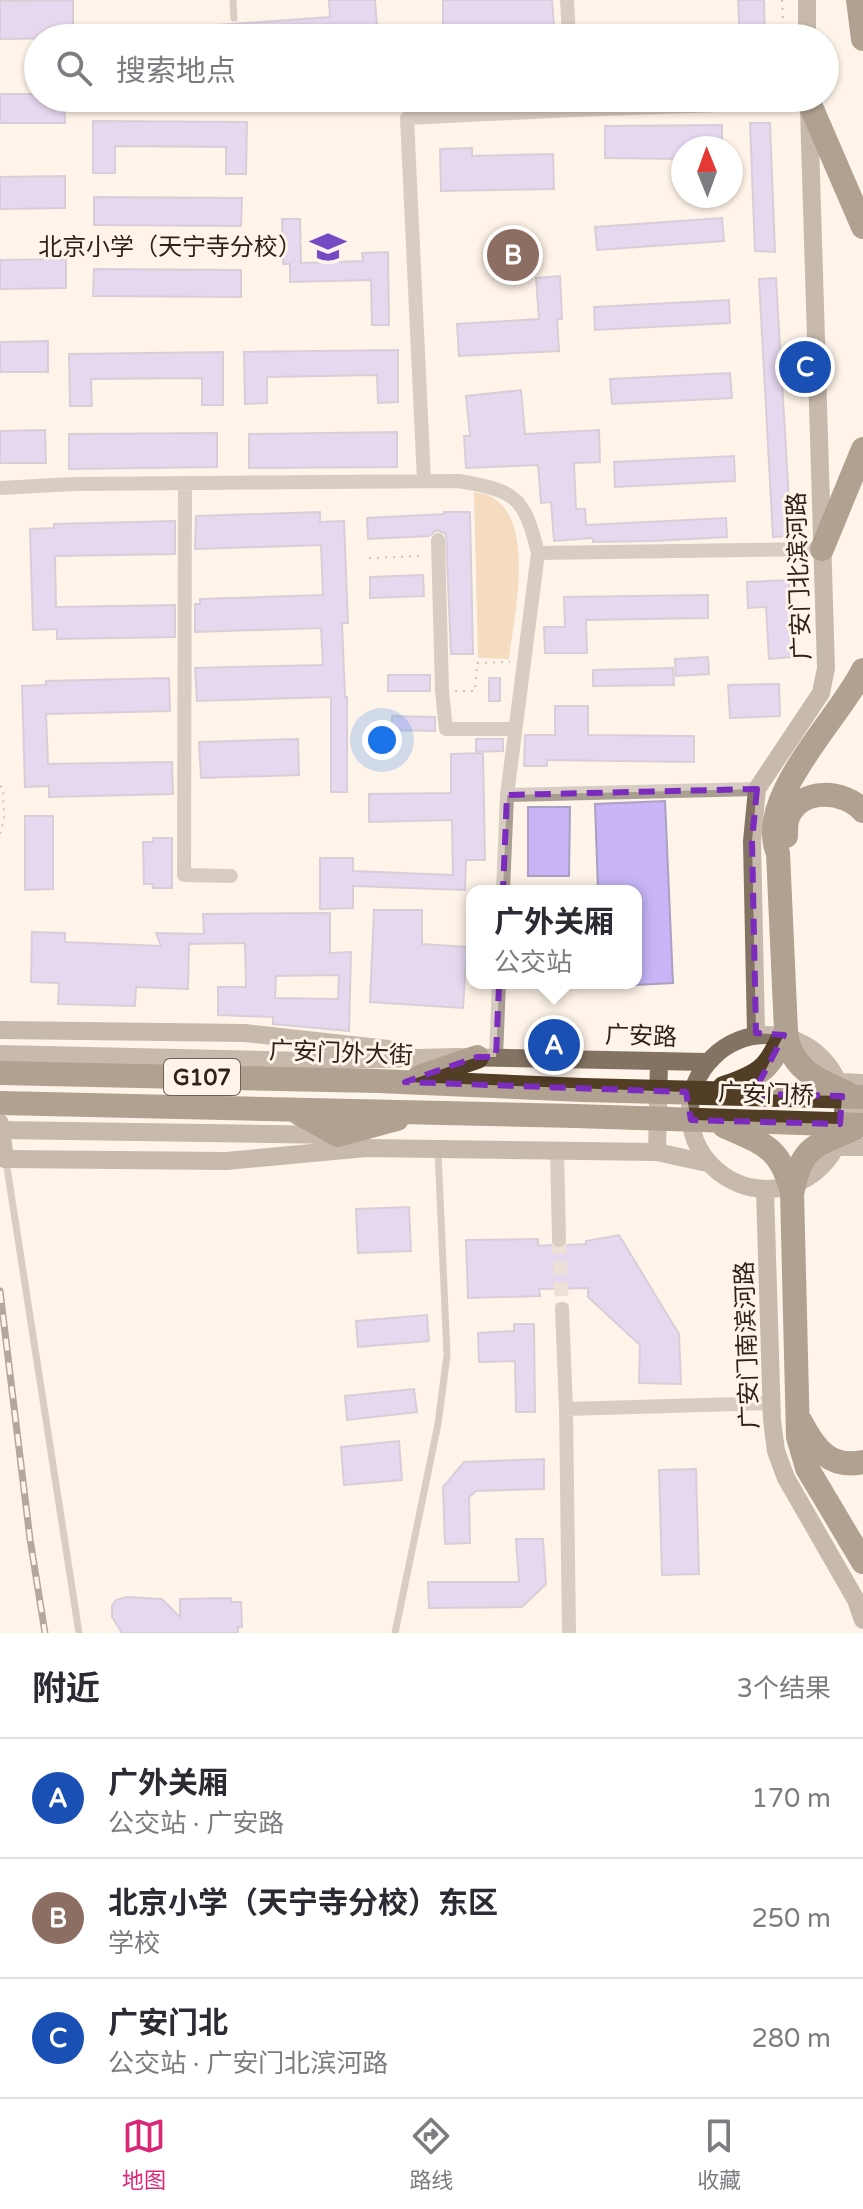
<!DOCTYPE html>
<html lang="zh">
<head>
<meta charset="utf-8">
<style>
  body { margin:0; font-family:"Varela Round","Noto Sans SC",sans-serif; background:#f2f2f3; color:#2b2b33 }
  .compass { position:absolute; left:671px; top:136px; width:72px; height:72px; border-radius:50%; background:#fff; box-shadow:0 2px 6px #0004; rotate:359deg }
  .you { position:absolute; left:382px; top:740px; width:28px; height:28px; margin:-20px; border:6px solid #fff; border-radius:50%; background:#1a73e8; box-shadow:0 0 0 12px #1a73e833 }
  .badge { display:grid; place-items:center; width:52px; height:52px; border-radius:50%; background:#db2777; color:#fff; font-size:26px; font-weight:700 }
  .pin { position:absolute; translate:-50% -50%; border:4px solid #fff; box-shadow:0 2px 8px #0006 }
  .popup { position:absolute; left:466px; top:885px; width:176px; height:104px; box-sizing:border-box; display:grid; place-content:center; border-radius:16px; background:#fff; filter:drop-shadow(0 2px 6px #0005); font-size:26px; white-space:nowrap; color:#7c7c81 }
  .popup b { font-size:30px; color:#2b2b33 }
  .popup::after { content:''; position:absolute; left:50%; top:100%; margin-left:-16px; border:16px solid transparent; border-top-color:#fff }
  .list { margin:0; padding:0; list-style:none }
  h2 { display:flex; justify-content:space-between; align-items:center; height:104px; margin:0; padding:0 32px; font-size:34px }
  h2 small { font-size:26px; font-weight:400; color:#7c7c81 }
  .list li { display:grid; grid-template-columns:52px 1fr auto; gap:24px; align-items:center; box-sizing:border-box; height:120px; padding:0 32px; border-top:2px solid #e1e1e2 }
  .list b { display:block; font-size:30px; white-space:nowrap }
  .list p { margin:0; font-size:26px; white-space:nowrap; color:#7c7c81 }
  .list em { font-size:26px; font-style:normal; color:#7c7c81 }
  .icon { flex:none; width:44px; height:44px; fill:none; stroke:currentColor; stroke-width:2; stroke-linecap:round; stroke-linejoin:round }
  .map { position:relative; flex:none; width:863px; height:1633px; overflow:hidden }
  .search { position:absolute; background:#fff; box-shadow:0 2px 6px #0004; left:24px; right:24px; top:24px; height:88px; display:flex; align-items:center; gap:20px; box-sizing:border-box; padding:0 28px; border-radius:44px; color:#7c7c81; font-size:30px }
  .sheet { height:464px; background:#fff }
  nav { display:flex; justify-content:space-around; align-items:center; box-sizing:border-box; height:112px; border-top:2px solid #e1e1e2; background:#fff; font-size:22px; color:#7c7c81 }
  nav a { display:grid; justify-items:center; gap:4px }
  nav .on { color:#db2777 }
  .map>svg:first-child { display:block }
  .green { fill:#e8bd8e }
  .building { fill:#c7b5f7; stroke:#a9a1c2; stroke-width:2; fill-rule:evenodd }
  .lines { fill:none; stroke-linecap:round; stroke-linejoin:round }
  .street-tunnel { stroke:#d5cabf; stroke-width:14; stroke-dasharray:14 7; stroke-linecap:butt }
  .path { stroke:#92887d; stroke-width:2; stroke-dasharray:2 6; stroke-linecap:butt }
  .lane { stroke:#a99e92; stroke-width:7 }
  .street { stroke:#a99e92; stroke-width:14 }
  .secondary { stroke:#837363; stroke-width:18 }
  .highway { stroke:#523d25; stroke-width:24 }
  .rail-casing { stroke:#574d42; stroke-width:7 }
  .rail { stroke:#fff4e9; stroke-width:4; stroke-dasharray:12; stroke-linecap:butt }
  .secondary-bridge { stroke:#837363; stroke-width:18 }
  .highway-bridge { stroke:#523d25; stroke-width:24 }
  .marked { fill:none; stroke:#7b2cbf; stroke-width:6; stroke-dasharray:16 10; stroke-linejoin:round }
  .labels { text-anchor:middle; stroke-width:6; stroke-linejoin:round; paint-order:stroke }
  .shield { fill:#fff4e9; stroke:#6c6257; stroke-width:2 }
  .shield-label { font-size:22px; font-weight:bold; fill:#2d2318 }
  .poi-label { font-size:24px; fill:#2d2318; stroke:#fff4e9; text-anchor:end }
  .street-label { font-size:24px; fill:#2d2318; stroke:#fff4e9 }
</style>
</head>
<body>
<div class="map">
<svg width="863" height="1633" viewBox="0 0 863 1633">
  <rect width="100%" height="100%" fill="#fff4e9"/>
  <!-- green -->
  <path class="green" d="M 474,492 C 479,493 487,494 492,497 C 536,522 514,617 509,659 L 478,658 Z"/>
  <!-- building -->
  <path class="building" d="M 73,0 L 73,38 L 0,39 L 0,1 Z
    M 329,0 L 375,0 L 378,38 L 220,38 L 219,25 L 330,17 Z
    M 443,0 L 552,0 L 555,38 L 443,38 Z
    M 738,0 L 764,0 L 765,38 L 740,38 Z
    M 0,94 L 38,94 L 38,98 L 64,98 L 65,123 L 0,123 Z
    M 93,121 L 247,122 L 246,174 L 226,174 L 226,147 L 115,146 L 115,173 L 93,173 Z
    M 750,123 L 770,123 L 775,252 L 755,251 Z
    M 722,125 L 722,148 L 683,148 L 683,159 L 605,158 L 605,126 Z
    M 472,148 L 472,156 L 553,154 L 554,189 L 441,191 L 440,149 Z
    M 65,176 L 65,208 L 0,209 L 0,177 Z
    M 94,197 L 242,198 L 241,226 L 94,225 Z
    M 722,218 L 724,241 L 597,250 L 595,227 Z
    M 282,219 L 300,219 L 301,263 L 363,261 L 362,253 L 388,252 L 389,325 L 372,325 L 371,280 L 290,282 L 290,264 L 283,264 Z
    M 66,259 L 66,288 L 0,289 L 0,260 Z
    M 94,269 L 241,270 L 241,297 L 93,296 Z
    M 560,276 L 562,319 L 557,319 L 559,351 L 459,356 L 457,324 L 539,319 L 536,278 Z
    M 776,278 L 791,536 L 773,537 L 759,279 Z
    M 729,300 L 730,323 L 595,330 L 594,307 Z
    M 48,341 L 48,372 L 0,372 L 0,342 Z
    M 398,350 L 398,402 L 378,403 L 377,375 L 267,377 L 267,403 L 245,404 L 244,352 Z
    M 223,352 L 223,405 L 202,405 L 202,378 L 91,379 L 92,406 L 70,406 L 69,354 Z
    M 730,373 L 732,398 L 612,404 L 610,379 Z
    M 521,390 L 525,434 L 599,430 L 600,462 L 574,463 L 576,509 L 585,509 L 586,525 L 726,518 L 727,537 L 653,541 L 593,542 L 593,538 L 554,541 L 551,502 L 541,503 L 538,465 L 466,468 L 464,436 L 470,436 L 466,396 Z
    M 45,430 L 46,463 L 0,463 L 0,431 Z
    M 397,432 L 397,467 L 249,468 L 249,434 Z
    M 217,433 L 217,467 L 69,469 L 69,434 Z
    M 734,456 L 735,481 L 615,487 L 614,462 Z
    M 320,512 L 320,522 L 344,521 L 348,623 L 342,623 L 345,697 L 347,697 L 347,792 L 331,792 L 331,697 L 197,701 L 195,668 L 323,665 L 321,628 L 195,632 L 195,604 L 200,604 L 200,599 L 323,595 L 321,545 L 195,549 L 196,516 Z
    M 444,512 L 470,512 L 473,654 L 451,654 L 446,534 L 437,530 L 429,536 L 368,539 L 367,518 L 444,514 Z
    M 175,521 L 175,554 L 55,556 L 56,607 L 175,605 L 175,637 L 57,639 L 57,629 L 33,630 L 30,529 L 54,528 L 54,524 Z
    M 423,575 L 424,596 L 370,598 L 370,577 Z
    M 789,580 L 793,657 L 769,659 L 766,607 L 748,608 L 747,582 Z
    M 708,595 L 708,618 L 586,620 L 587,653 L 545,653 L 544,627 L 565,627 L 564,597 Z
    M 708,657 L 709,674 L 676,676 L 675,659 Z
    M 673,668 L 674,685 L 593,686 L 593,670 Z
    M 388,675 L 430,675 L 430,691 L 388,691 Z
    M 169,678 L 170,711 L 46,714 L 48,764 L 172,762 L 173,794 L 49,797 L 49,786 L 25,787 L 22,686 L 46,685 L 46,681 Z
    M 489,678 L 500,678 L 500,701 L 489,701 Z
    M 779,684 L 780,716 L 730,718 L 728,685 Z
    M 555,706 L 588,706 L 588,735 L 694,736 L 694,762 L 547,760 L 547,766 L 524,766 L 525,735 L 555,735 Z
    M 392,716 L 435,717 L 435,731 L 392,730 Z
    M 298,739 L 299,775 L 201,778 L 199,742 Z
    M 476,739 L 503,739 L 503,751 L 476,752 Z
    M 483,753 L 485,860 L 466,860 L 465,890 L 353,886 L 353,908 L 320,909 L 320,858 L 353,858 L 353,871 L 453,875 L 452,820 L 369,822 L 369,794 L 451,793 L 451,754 Z
    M 665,801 L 673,983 L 636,985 L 636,891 L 598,891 L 595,804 Z
    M 528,807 L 570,807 L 569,876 L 528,876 Z
    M 25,816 L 53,816 L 53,889 L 25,890 Z
    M 153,838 L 172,838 L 172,888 L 153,888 L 153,884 L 144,884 L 143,842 L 153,842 Z
    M 374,910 L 422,910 L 422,944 L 467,947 L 463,1008 L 370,1002 Z
    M 330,913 L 330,953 L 351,952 L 349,1031 L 273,1024 L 273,1017 L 218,1015 L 218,987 L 246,987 L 245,943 L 189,944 L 188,989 L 136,987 L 135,1006 L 58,1004 L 59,983 L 31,982 L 32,932 L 65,933 L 65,942 L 161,946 L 156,933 L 204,934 L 203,914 ZM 339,975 L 338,999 L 275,998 L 276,976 Z
    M 409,1207 L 411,1251 L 358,1253 L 356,1209 Z
    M 619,1235 L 679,1334 L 681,1384 L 639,1383 L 640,1345 L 588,1297 L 588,1288 L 539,1289 L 540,1296 L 468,1298 L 466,1240 L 538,1239 L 538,1246 L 551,1245 L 560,1250 L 568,1245 L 586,1244 L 586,1241 Z
    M 427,1315 L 429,1341 L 358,1347 L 356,1321 Z
    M 514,1324 L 534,1324 L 535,1412 L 516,1412 L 515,1361 L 479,1362 L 478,1333 L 514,1331 Z
    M 414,1389 L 417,1412 L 347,1420 L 345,1396 Z
    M 399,1441 L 402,1480 L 344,1485 L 341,1447 Z
    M 544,1459 L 544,1489 L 476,1491 L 469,1497 L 470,1543 L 445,1544 L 443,1487 L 464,1462 Z
    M 696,1469 L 699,1574 L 662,1575 L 659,1470 Z
    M 516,1539 L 543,1539 L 546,1584 L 522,1607 L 429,1608 L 428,1582 L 519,1582 Z
    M 127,1597 L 162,1599 L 180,1617 L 180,1599 L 231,1598 L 231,1602 L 241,1602 L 242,1627 L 238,1627 L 238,1633 L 122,1633 L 112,1617 L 112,1606 L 116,1600 Z"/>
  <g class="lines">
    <!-- street-tunnel -->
    <path class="street-tunnel" d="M 559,1240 L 562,1309"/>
    <!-- path -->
    <path class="path" d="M 782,0 L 784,38
      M 369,558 L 425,556
      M 455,691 L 475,691 L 477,663 L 510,662
      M 0,786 L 3,788 L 4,819 L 0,834"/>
    <!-- lane -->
    <path class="lane" d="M 233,0 L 234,18
      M 6,1161 L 79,1633
      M 395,1633 L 438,1424 L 447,1355 L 438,1151"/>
    <!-- street -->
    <path class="street" d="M 567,0 L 569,38
      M 424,480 L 407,118 L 573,110 L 809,102
      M 185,483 L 184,875 L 231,876
      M 0,488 L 74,484 L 459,481 C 516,491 524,496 538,553 L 822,549
      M 438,540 L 442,691 L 446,729 L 515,729
      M 507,795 L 757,789
      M 503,891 L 507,795 L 538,553
      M 496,1057 L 499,983
      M 557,1150 L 559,1240
      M 562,1309 L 566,1409
      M 569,1633 L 566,1409 L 771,1403"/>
    <!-- secondary -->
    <path class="secondary" d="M 807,0 L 807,38
      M 0,1030 L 245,1033 L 388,1049
      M 756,1033 L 752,841 L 757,789 L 821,693 L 826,668 L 809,109
      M690 1112a77 77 0 1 1 154 0a77 77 0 1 1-154 0Z
      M 0,1054 L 306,1061 L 455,1057 L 707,1062
      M 841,1082 L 863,1083
      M 843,1111 L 863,1111
      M 0,1130 L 338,1135
      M 837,1147 L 863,1147
      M 657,1152 L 659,1061
      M 5,1159 L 226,1161 L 366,1148 L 657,1152 L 707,1163
      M 765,1190 L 772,1420 L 776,1451 L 786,1478 L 856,1600 L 863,1620"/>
    <!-- highway -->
    <path class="highway" d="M 858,0 L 863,39
      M 809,102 L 863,227
      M 822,549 L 863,449
      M 786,836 C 786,831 786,822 788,817 C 801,787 845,790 863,811
      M 786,1031 L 778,853 C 754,799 840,718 863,670
      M 0,1073 L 378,1081 L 583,1090
      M 419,1077 L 477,1057
      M 0,1103 L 575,1116
      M 295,1111 L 338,1135 L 397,1119
      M 792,1192 L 798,1437 L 807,1468 L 863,1562
      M 801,1422 C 815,1449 830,1469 863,1462"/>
    <!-- rail casing -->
    <g class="rail-casing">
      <path id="rail" d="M 0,1291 L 30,1539 L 45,1633"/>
    </g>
    <!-- rail -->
    <use href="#rail" class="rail"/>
    <!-- secondary-bridge -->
    <path class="secondary-bridge" d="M 0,1123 L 5,1159"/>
    <!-- highway-bridge -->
    <path class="highway-bridge" d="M 786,1031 C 789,1068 816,1079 847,1093
      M 724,1088 C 763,1075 770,1068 786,1031
      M 583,1090 L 863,1097
      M 575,1116 L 863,1125
      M 724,1126 C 764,1144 780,1147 792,1192
      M 793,1190 C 802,1144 817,1146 855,1128"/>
  </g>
  <!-- marked area -->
  <path d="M0 0H863V1633H0ZM 757,789 L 752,841 L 756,1033 L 784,1035 L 753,1094 L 842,1096 L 840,1124 L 691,1120 L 686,1092 L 405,1082 L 477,1057 L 496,1057 L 507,795 Z" fill="#fff4e9" fill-opacity=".55" fill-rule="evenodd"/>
  <path class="marked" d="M 757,789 L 752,841 L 756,1033 L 784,1035 L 753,1094 L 842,1096 L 840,1124 L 691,1120 L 686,1092 L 405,1082 L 477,1057 L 496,1057 L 507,795 Z"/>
  <!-- icons -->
  <defs>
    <g id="school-bare" transform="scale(2.76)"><path d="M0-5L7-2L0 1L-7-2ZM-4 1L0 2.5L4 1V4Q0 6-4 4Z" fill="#754ac2" stroke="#fff4e9" stroke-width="2.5" paint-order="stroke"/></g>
  </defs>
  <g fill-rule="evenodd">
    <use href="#school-bare" x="328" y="247"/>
  </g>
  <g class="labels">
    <!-- shield labels -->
    <rect class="shield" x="164" y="1059" width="76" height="36" rx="6"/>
    <g class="shield-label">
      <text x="202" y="1085">G107</text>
    </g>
    <!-- poi labels -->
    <g class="poi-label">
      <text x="302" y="255">北京小学（天宁寺分校）</text>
    </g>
    <!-- street labels -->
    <g class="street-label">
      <text transform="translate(799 576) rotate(-92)" y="8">广安门北滨河路</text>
      <text transform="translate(641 1036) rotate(2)" y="8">广安路</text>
      <text transform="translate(341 1053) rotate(2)" y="8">广安门外大街</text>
      <text transform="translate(766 1094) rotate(2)" y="8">广安门桥</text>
      <text transform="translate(747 1345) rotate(-92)" y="8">广安门南滨河路</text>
    </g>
  </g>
</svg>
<svg class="compass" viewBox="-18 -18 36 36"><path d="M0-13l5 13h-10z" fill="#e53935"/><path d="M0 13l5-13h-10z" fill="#7c7c81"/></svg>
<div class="you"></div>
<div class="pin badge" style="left:554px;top:1045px;background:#1a4fb4">A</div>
<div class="popup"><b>广外关厢</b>公交站</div>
<div class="pin badge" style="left:513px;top:255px;background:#8d6e63">B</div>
<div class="pin badge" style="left:805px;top:367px;background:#1a4fb4">C</div>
<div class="search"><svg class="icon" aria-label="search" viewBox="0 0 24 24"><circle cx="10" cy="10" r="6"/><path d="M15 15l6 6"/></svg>搜索地点</div>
</div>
<section class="sheet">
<h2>附近<small>3个结果</small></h2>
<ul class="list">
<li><span class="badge" style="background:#1a4fb4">A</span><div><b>广外关厢</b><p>公交站 · 广安路</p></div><em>170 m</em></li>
<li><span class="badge" style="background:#8d6e63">B</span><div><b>北京小学（天宁寺分校）东区</b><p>学校</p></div><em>250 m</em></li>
<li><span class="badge" style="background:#1a4fb4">C</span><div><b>广安门北</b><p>公交站 · 广安门北滨河路</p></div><em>280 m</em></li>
</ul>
</section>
<nav>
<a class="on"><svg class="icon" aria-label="map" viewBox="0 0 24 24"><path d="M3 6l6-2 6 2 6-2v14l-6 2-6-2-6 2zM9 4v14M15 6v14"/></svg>地图</a>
<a><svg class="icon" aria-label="directions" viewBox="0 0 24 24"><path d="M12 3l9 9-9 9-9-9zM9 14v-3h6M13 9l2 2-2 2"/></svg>路线</a>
<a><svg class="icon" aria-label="saved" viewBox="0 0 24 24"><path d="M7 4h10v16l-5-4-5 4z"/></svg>收藏</a>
</nav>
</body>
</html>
